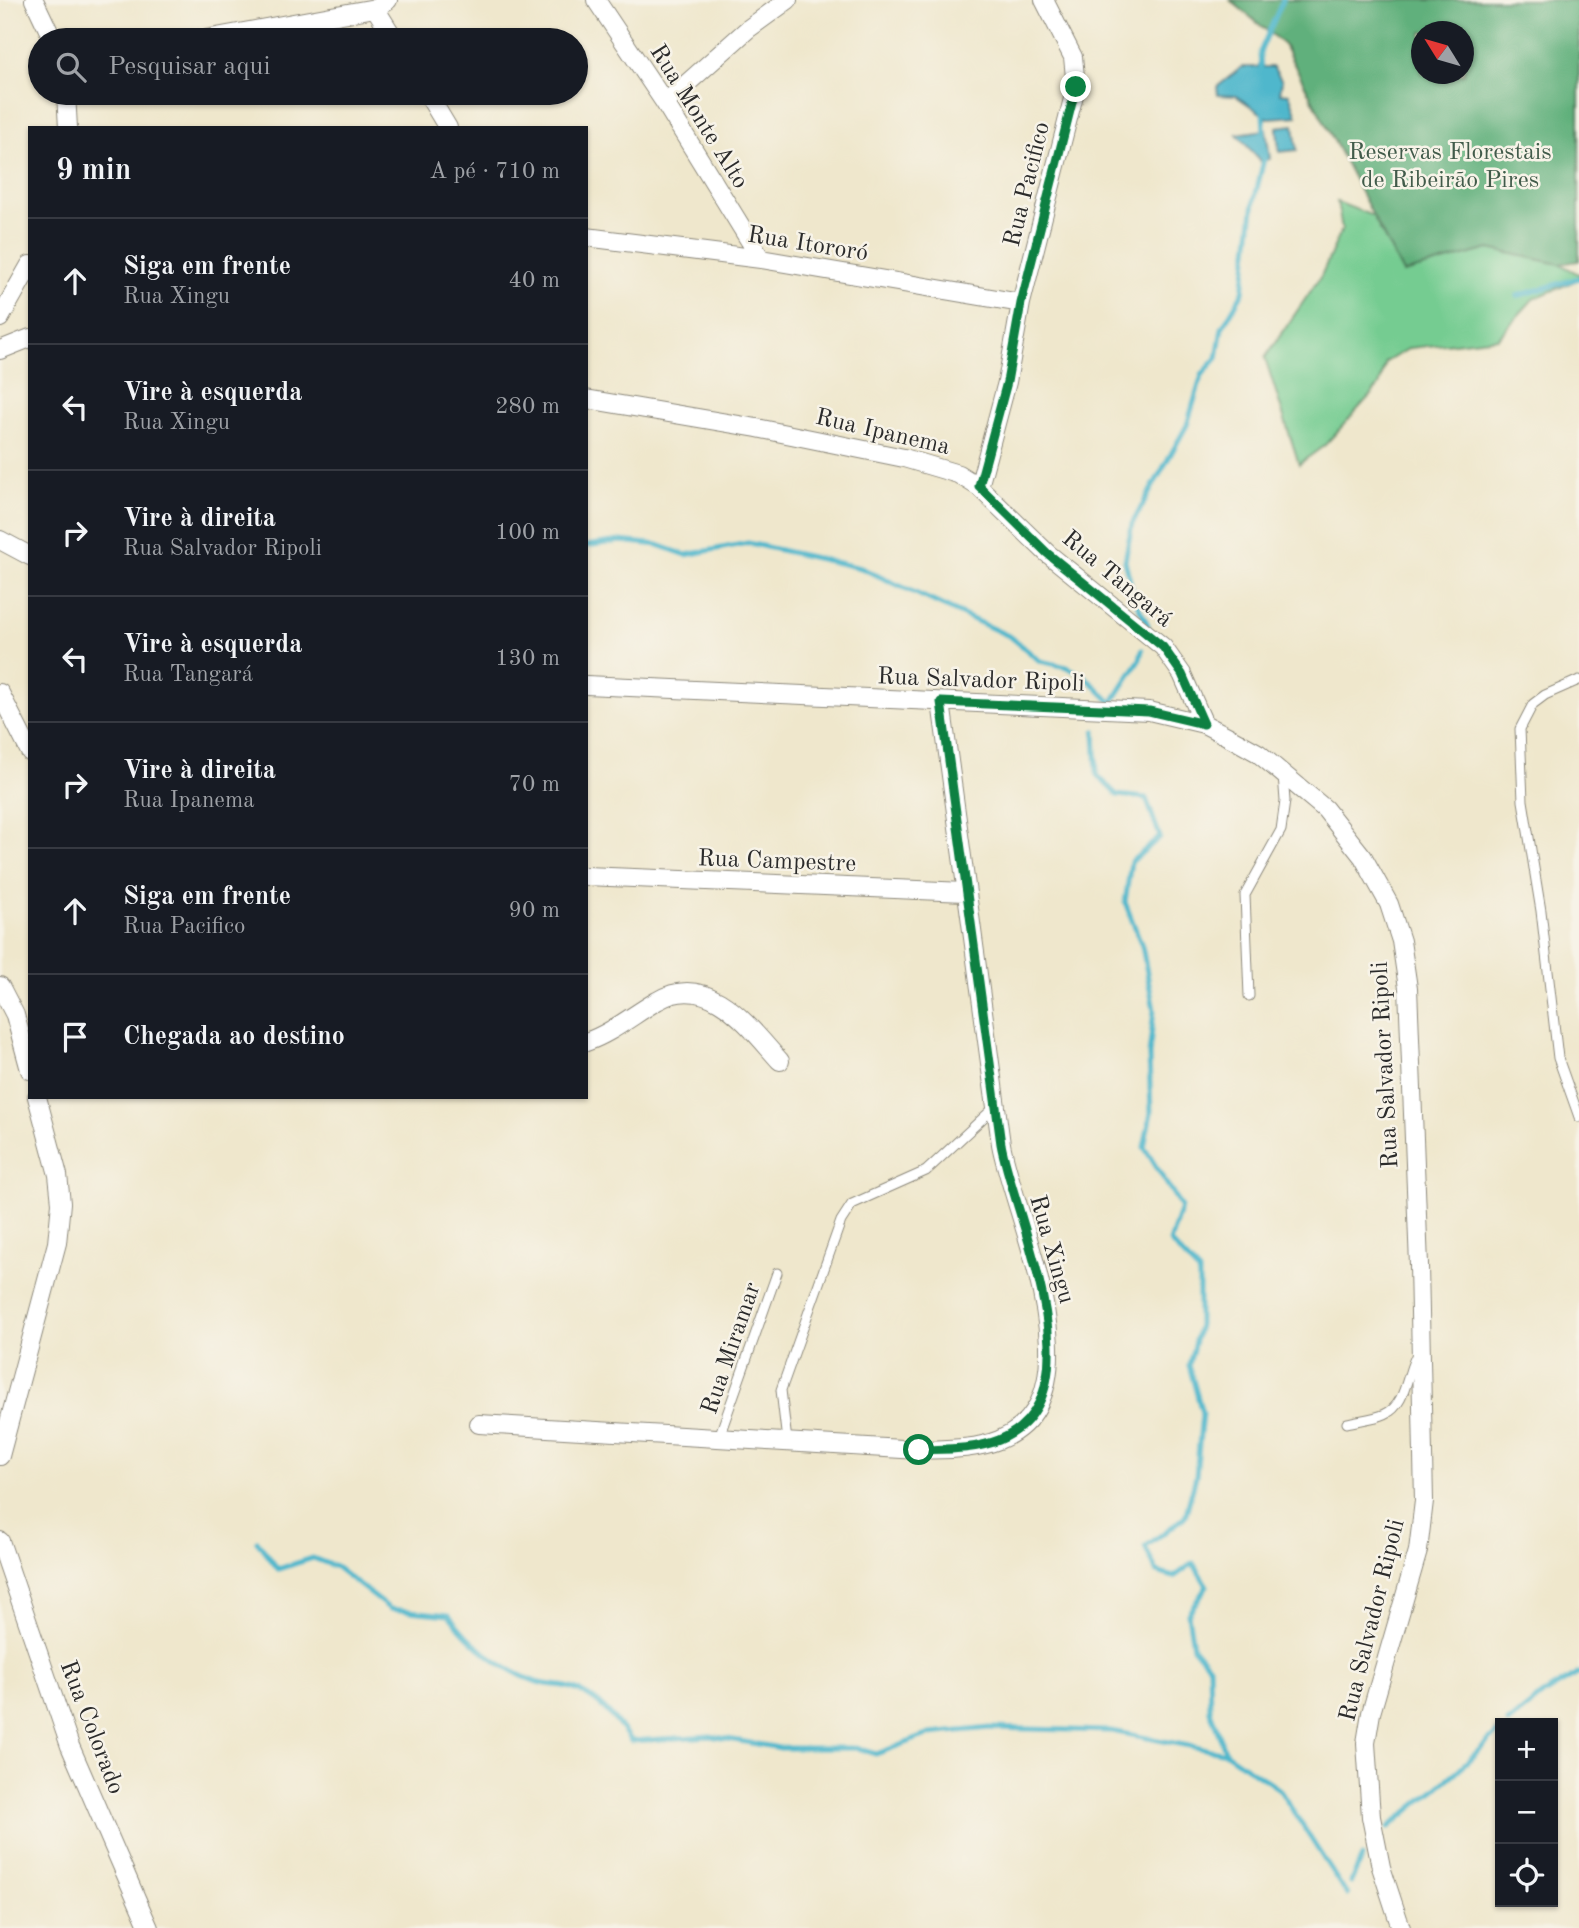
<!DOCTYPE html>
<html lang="pt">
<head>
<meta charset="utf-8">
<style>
  body { margin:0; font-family:"Old Standard TT",serif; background:#20242c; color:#f1f3f6 }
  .controls { position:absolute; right:21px; bottom:21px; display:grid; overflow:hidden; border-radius:0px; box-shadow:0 2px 5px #0004 }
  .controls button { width:63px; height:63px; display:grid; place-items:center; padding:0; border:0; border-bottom:2px solid #363941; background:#171b24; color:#f1f3f6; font:35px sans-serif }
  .compass { position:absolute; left:1411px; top:21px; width:63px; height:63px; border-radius:50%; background:#171b24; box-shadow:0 2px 5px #0004; rotate:307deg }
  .stop { position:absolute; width:21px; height:21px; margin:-16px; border:5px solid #0b8043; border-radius:50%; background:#fff }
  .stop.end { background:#0b8043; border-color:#fff; box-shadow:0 2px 7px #0008 }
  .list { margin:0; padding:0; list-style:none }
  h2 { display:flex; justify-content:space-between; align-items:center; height:91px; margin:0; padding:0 28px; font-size:30px }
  h2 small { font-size:23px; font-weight:400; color:#9ea1a6 }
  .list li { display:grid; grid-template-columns:46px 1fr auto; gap:21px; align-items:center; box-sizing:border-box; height:126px; padding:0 28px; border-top:2px solid #363941 }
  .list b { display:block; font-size:26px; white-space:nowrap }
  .list p { margin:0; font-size:23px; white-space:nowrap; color:#9ea1a6 }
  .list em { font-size:23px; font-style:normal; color:#9ea1a6 }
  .icon { flex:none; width:38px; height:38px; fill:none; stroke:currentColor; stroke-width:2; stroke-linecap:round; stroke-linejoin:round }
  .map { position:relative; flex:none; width:1579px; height:1928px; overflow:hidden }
  .search { position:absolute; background:#171b24; box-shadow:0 2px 5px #0004; left:28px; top:28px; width:560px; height:77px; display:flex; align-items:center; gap:18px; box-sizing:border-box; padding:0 24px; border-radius:38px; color:#9ea1a6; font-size:26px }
  .panel { position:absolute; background:#171b24; box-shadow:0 2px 5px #0004; left:28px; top:126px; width:560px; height:973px; border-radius:0px }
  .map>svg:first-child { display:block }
  .green { fill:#75cc91; stroke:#507c5e; stroke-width:2 }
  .forest { fill:#60b07b; stroke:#466e53; stroke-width:2; fill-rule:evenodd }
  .water { fill:#4fb7cc; stroke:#3d717c; stroke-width:2 }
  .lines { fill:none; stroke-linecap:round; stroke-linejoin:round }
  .stream { stroke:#4fb7cc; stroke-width:5 }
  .service-casing { stroke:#8d897c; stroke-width:11 }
  .minor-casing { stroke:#8d897c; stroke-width:20 }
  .service { stroke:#fff; stroke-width:9 }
  .minor { stroke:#fff; stroke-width:18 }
  .route { stroke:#0b8043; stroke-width:9 }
  .labels { text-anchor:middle; stroke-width:5; stroke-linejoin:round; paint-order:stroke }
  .street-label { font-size:24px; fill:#2b2b2b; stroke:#f7f3e8 }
  .park-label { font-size:24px; fill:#415b4a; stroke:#f7f3e8 }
</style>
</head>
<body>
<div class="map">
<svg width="1579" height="1928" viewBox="0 0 1579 1928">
  <rect width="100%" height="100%" fill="#f7f3e8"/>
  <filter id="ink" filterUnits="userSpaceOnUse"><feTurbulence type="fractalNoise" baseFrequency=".0143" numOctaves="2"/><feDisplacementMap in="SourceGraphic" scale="14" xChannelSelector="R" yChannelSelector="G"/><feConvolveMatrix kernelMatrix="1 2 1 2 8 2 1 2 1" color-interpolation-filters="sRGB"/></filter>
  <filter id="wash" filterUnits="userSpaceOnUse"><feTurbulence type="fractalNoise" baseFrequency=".00686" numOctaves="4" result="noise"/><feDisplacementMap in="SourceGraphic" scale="28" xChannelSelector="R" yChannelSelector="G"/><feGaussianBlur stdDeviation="1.57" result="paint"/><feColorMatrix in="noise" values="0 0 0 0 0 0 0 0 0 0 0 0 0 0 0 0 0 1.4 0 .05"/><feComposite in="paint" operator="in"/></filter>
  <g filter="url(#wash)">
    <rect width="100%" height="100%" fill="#efe7cc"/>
    <!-- green -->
    <path class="green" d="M 1337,202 L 1373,216 L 1403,273 L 1489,249 L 1560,264 L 1579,274 L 1579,279 L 1533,299 L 1498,338 L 1410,348 L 1386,362 L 1379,386 L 1325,445 L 1299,464 L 1265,358 L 1321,276 L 1342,229 Z"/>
    <!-- forest -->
    <path class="forest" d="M 1230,0 L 1579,0 L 1579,261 L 1560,264 L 1489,249 L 1403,273 L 1284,45 ZM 1422,32 L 1464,32 L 1464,74 L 1422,74 Z"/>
    <!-- water -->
    <path class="water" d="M 1242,67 L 1273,67 L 1282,81 L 1280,93 L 1289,94 L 1297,116 L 1268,118 L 1236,96 L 1218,95 L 1217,87 Z
      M 1294,125 L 1297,150 L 1279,152 L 1277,127 Z
      M 1266,130 L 1270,159 L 1260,161 L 1237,134 Z"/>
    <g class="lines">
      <!-- stream -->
      <path class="stream" d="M 1261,72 L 1260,52 L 1283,0
        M 1263,110 L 1264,135
        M 1517,296 L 1579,278
        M 586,546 L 620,541 L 658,545 L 686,555 L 748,543 L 861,568 L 1011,637 L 1040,661 L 1067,667 L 1085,676 L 1112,703 L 1140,659 L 1142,650
        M 1148,625 L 1135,600 L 1125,561 L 1132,524 L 1187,425 L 1202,375 L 1217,358 L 1222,328 L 1243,292 L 1254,201 L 1265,155
        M 1095,731 L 1097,775 L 1117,795 L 1146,798 L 1160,837 L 1131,862 L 1125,902 L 1142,946 L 1154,1010 L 1149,1055 L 1151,1113 L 1144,1147 L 1181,1207 L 1170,1242 L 1199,1272 L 1199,1325 L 1189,1365 L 1202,1413 L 1196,1476 L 1185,1517 L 1145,1547 L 1157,1572 L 1174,1577 L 1193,1563 L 1207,1586 L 1188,1614 L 1193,1647 L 1209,1666 L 1210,1711 L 1226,1753 L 1279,1789 L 1347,1895
        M 257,1541 L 278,1569 L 313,1558 L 336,1567 L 390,1609 L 449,1615 C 471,1644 499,1668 534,1681 C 545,1686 559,1684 571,1688 C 598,1696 615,1719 631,1741 L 710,1736 L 780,1748 L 856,1748 L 876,1754 L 930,1734 L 990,1728 L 1111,1731 L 1226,1753
        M 1508,1723 L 1545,1693 L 1579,1673
        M 1389,1827 L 1456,1772 L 1500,1730
        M 1351,1882 L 1362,1857"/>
    </g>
  </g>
  <g filter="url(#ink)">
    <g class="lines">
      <!-- service casing -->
      <g class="service-casing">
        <path id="service" d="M 1579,680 L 1545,695 L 1533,704 L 1520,729 L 1523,801 L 1541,911 L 1558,1058 L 1579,1117
          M 1249,996 L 1245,895 L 1281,830 L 1285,801 L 1283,774
          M 1347,1423 C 1359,1420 1374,1419 1385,1414 C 1408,1404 1406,1369 1419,1351
          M 719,1437 L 777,1273
          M 787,1441 L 781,1390 L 841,1221 L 852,1204 L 926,1171 L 996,1106"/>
      </g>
      <!-- minor casing -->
      <g class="minor-casing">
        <path id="minor" d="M 34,0 L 53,40
          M 596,0 L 665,103 L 761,259
          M 375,8 L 395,40
          M 200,40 L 375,8 L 388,0
          M 66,93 L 68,128
          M 427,93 L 448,128
          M 665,103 L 748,29 L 788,0
          M 586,237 L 761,259 L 1021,303
          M 0,318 L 30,265
          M 0,350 L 30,338
          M 586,399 L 757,428 L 904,458 L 958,474 L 979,487 L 1047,553 L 1163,647 L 1182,674 L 1204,724
          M 979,487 L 1007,382 L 1021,303 L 1076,87 L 1073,57 L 1044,0
          M 0,540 L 30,556
          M 586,685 L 1149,711 L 1204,724 L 1231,738 L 1258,753 L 1325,809 L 1363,857 L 1389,904 L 1401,941 L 1408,988 L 1419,1265 L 1424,1501 L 1418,1551 L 1371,1713 L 1366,1743 L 1371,1817 L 1381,1867 L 1401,1928
          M 0,693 L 30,752
          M 586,876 L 965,892
          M 0,986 L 15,1015 L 30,1070
          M 586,1042 C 612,1033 634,1014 657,1001 C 709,970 749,1027 780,1061
          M 479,1424 L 919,1450 C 945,1449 974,1450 999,1440 C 1103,1397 1015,1220 1001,1144 L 941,702
          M 0,1456 L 57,1243 L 61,1203 L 58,1175 L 37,1097
          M 0,1541 L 70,1746 L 149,1928"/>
      </g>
      <!-- service -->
      <use href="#service" class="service"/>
      <!-- minor -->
      <use href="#minor" class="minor"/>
    </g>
  </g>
  <g class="lines" filter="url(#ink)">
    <!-- route -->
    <path class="route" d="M 919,1450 C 945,1449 974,1450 999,1440 C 1103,1397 1015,1221 1001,1144 L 941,702 L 1149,711 L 1204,724 L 1182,674 L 1163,647 L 1047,553 L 979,486 L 1007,382 L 1021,303 L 1076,87"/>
  </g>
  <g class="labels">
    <!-- street labels -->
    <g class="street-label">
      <text transform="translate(700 116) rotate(58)" y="8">Rua Monte Alto</text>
      <text transform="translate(1026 184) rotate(-76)" y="8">Rua Pacifico</text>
      <text transform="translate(808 243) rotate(9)" y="8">Rua Itororó</text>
      <text transform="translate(883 431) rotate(13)" y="8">Rua Ipanema</text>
      <text transform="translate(1118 578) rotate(40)" y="8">Rua Tangará</text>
      <text transform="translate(981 679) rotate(2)" y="8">Rua Salvador Ripoli</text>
      <text transform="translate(777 860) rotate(2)" y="8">Rua Campestre</text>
      <text transform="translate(1384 1065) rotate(-93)" y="8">Rua Salvador Ripoli</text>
      <text transform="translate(1053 1249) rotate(74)" y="8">Rua Xingu</text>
      <text transform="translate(730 1348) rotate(-71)" y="8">Rua Miramar</text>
      <text transform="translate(1371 1620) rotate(-76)" y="8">Rua Salvador Ripoli</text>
      <text transform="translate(93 1727) rotate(69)" y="8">Rua Colorado</text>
    </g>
    <!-- park labels -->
    <g class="park-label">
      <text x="1450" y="159">Reservas Florestais<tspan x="1450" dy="28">de Ribeirão Pires</tspan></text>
    </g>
  </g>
</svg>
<div class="controls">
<button>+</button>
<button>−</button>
<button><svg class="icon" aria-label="locate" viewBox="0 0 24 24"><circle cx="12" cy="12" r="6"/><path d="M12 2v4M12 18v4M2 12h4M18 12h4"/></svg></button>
</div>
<svg class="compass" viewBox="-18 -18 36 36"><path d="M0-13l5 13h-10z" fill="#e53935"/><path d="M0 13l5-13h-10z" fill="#9ea1a6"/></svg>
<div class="stop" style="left:919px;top:1450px"></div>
<div class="stop end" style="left:1076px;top:87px"></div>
<div class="search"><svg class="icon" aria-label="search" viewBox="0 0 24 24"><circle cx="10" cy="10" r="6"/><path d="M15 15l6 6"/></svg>Pesquisar aqui</div>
<section class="panel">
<h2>9 min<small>A pé · 710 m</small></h2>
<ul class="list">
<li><svg class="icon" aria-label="ahead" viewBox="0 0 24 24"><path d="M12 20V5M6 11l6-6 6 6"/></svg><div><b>Siga em frente</b><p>Rua Xingu</p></div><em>40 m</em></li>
<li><svg class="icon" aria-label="left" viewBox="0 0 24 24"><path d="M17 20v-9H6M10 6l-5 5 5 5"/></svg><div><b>Vire à esquerda</b><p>Rua Xingu</p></div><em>280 m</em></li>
<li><svg class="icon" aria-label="right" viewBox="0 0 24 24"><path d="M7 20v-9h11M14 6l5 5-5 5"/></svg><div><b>Vire à direita</b><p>Rua Salvador Ripoli</p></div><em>100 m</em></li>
<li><svg class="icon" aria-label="left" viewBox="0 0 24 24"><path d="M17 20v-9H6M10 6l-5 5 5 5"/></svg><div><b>Vire à esquerda</b><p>Rua Tangará</p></div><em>130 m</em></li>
<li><svg class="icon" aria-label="right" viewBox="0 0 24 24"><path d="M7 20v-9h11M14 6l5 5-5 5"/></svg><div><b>Vire à direita</b><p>Rua Ipanema</p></div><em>70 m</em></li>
<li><svg class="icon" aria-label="ahead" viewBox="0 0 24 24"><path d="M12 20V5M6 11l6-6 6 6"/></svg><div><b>Siga em frente</b><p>Rua Pacifico</p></div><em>90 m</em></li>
<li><svg class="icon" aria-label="arrive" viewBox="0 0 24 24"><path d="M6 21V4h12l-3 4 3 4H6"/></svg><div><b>Chegada ao destino</b></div></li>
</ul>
</section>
</div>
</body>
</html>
